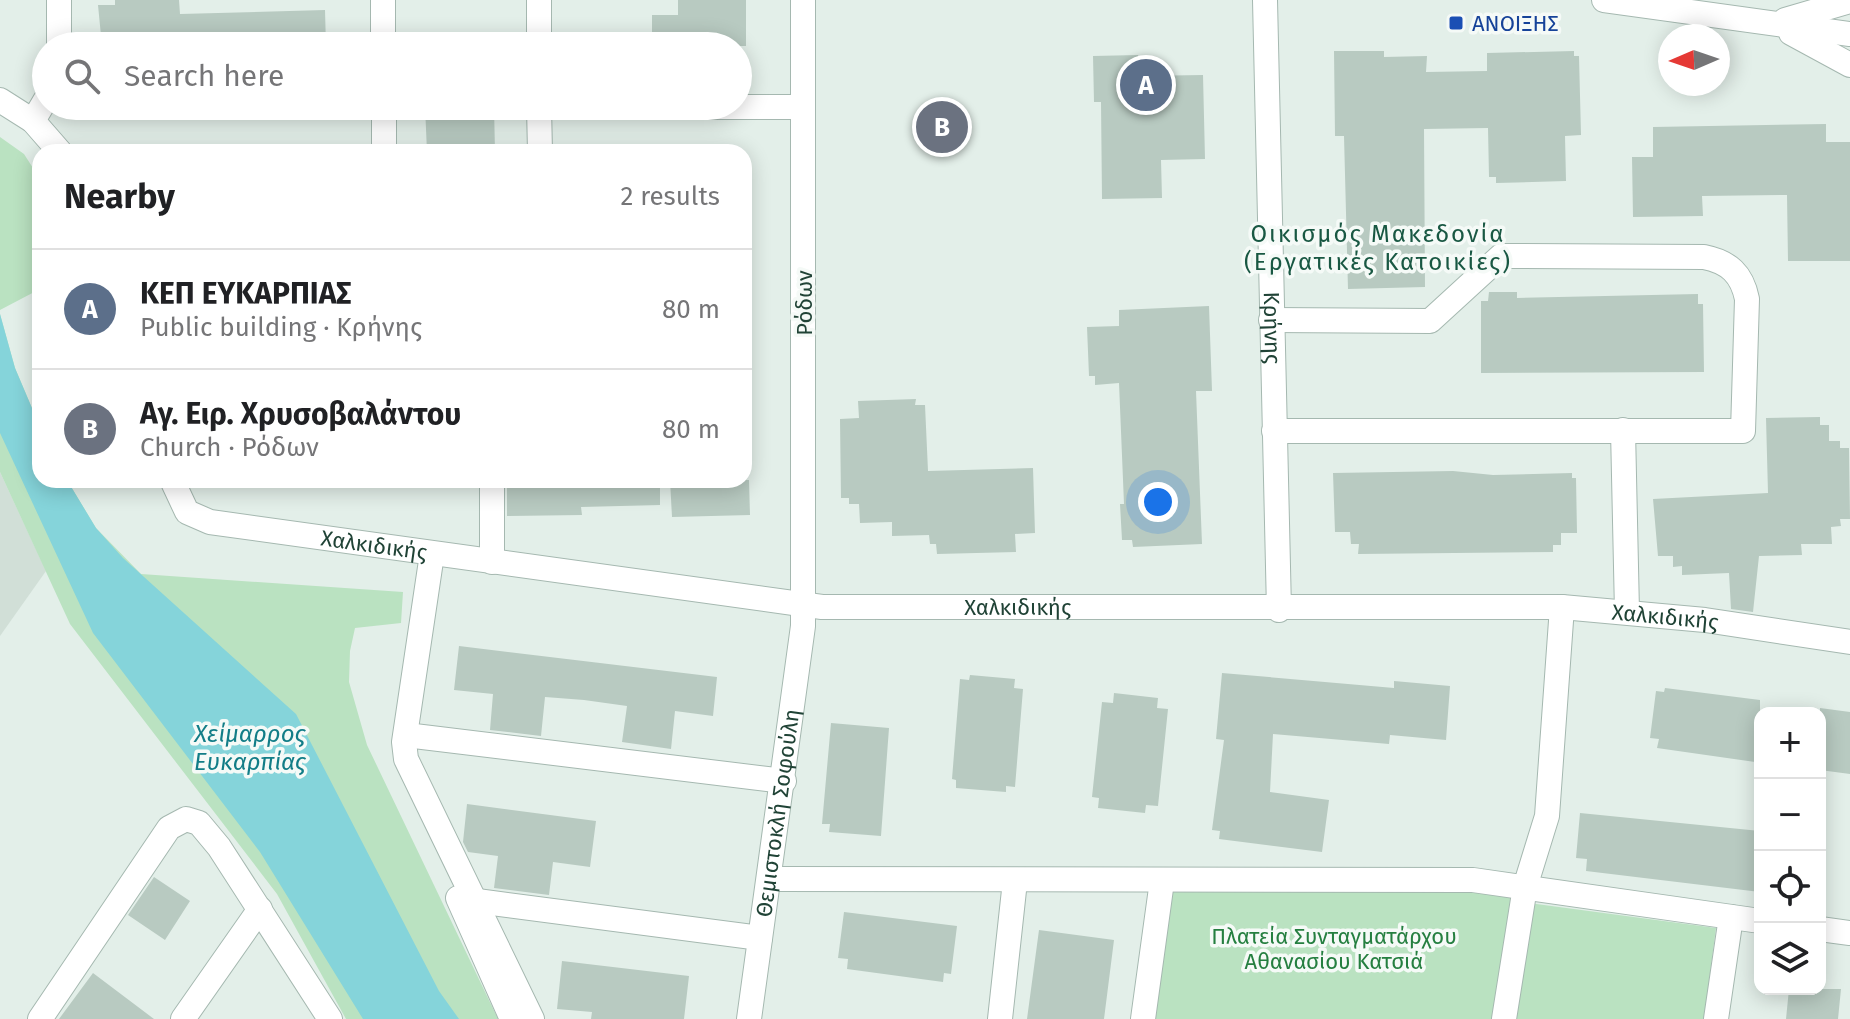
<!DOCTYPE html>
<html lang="en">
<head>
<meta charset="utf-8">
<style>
  body { margin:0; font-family:"Fira Sans",sans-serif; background:#f6f6f6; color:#202124 }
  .controls { position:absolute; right:24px; bottom:24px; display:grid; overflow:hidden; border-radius:16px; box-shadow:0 4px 20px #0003 }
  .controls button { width:72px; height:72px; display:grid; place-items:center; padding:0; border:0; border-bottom:2px solid #e0e0e0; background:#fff; color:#202124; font:40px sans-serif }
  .compass { position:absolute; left:1658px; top:24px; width:72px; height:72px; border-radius:50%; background:#fff; box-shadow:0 4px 20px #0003; rotate:268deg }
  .you { position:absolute; left:1158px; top:502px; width:28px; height:28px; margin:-20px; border:6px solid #fff; border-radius:50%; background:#1a73e8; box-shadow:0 0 0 12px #1a73e833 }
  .badge { display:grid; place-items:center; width:52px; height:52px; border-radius:50%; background:#844338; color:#fff; font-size:26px; font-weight:700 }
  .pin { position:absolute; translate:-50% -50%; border:4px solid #fff; box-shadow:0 2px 8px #0006 }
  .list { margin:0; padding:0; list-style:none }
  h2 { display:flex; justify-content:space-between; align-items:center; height:104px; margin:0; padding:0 32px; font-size:34px }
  h2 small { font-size:26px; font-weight:400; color:#757577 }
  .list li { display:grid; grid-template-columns:52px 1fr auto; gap:24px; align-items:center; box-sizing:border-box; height:120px; padding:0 32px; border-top:2px solid #e0e0e0 }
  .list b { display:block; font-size:30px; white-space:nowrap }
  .list p { margin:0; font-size:26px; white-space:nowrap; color:#757577 }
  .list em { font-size:26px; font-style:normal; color:#757577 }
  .icon { flex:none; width:44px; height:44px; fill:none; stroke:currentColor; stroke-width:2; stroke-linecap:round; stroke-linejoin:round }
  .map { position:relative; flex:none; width:1850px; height:1019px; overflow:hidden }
  .search { position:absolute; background:#fff; box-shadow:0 4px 20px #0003; left:32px; top:32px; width:720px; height:88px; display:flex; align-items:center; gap:20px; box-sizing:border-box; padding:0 28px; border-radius:44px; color:#757577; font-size:30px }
  .panel { position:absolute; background:#fff; box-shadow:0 4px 20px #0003; left:32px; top:144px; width:720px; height:344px; border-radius:24px }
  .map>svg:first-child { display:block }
  .built { fill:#d1dfd7 }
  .green { fill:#bae2c1 }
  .water { fill:#85d4da }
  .building { fill:#b8cac1 }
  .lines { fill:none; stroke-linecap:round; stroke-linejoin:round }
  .minor-casing { stroke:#a5b8b0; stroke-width:26 }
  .minor { stroke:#fff; stroke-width:24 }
  .transit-dot { fill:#1a4fb4; stroke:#f5faf7; stroke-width:3 }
  .labels { text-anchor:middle; stroke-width:7; stroke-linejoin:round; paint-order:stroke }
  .transit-label { font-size:22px; fill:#164399; stroke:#f5faf7; text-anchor:start }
  .street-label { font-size:22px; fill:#204336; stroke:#f5faf7 }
  .park-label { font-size:22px; fill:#257f40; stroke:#f5faf7 }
  .neighbourhood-label { font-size:24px; letter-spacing:2px; fill:#195843; stroke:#f5faf7 }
  .water-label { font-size:24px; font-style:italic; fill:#127d87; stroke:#f5faf7 }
</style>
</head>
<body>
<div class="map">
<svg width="1850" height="1019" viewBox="0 0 1850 1019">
  <rect width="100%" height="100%" fill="#e3efe9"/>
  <!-- built -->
  <path class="built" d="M 0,472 L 46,571 L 0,636 Z"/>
  <!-- green -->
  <path class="green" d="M 0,137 L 24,154 L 40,179 L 40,289 L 0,310 Z
    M 0,314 L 15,368 L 40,427 L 40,480 L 67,480 L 96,528 L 141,574 L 403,592 L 401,623 L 355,628 L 350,651 L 349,682 L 367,745 L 498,1019 L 346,1019 L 277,894 L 70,624 L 0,472 Z
    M 1162,881 L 1525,887 L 1504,1019 L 1143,1019 Z
    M 1529,903 L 1716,928 L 1704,1019 L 1513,1019 Z"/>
  <!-- water -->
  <path class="water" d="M 0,314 L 15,368 L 40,427 L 40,480 L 67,480 L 96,528 L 123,558 L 296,714 L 439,991 L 459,1019 L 363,1019 L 260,852 L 93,633 L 0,433 Z"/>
  <!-- building -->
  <path class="building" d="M 115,0 L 179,0 L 180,14 L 325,10 L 326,46 L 102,46 L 98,5 L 115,5 Z
    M 678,0 L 746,0 L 746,46 L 652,46 L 652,15 L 678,15 Z
    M 1334,51 L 1384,51 L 1384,57 L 1427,56 L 1426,72 L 1487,71 L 1487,53 L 1574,51 L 1574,56 L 1579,56 L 1581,135 L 1565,136 L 1566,181 L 1496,183 L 1496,177 L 1489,177 L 1488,128 L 1424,129 L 1425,287 L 1348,289 L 1344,136 L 1335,136 Z
    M 1138,55 L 1139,76 L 1203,75 L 1205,159 L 1161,160 L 1162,198 L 1102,199 L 1101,102 L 1094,102 L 1093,56 Z
    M 425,106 L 494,106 L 495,152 L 427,152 Z
    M 1826,124 L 1826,142 L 1850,142 L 1850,261 L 1788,261 L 1787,195 L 1702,196 L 1703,216 L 1633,217 L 1632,157 L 1653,157 L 1653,127 Z
    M 1489,292 L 1517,292 L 1517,298 L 1698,294 L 1698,304 L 1703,304 L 1704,372 L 1481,373 L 1481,301 L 1488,301 Z
    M 1209,306 L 1212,391 L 1196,391 L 1202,544 L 1133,547 L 1132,540 L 1122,540 L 1120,504 L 1124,504 L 1119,383 L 1095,385 L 1095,376 L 1089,376 L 1087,327 L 1119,326 L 1119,310 Z
    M 916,399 L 915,405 L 925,405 L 928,471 L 1033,468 L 1035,533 L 1015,534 L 1016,552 L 937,554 L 936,544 L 930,544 L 929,535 L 892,536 L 892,522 L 860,523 L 859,504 L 849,504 L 849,498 L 841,498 L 840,419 L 859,418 L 858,401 Z
    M 1820,417 L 1820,425 L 1829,425 L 1829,441 L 1840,441 L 1840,448 L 1849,448 L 1850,519 L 1840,519 L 1841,526 L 1831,527 L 1832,544 L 1801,544 L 1802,555 L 1759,556 L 1753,612 L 1731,609 L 1729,573 L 1682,575 L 1682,566 L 1673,567 L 1673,556 L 1658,556 L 1653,499 L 1768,493 L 1766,418 Z
    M 1453,471 L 1493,475 L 1572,473 L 1572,478 L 1576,478 L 1577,533 L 1561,533 L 1561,545 L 1553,545 L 1553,552 L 1358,554 L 1359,544 L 1351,544 L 1350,532 L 1335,532 L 1333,473 Z
    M 507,480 L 660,480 L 660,505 L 581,507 L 582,515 L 507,516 Z
    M 670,480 L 749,480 L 750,515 L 672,517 Z
    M 459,646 L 717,677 L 713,716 L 675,711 L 671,749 L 622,742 L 627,706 L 584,700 L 545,697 L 541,736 L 490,730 L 493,694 L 454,690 Z
    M 1222,673 L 1394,688 L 1394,681 L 1450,686 L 1446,740 L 1390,735 L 1389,744 L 1273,734 L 1270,792 L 1329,800 L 1322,852 L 1219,839 L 1220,831 L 1212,830 L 1224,740 L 1216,739 Z
    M 970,675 L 1015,679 L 1014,688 L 1023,689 L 1015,787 L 1006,786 L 1006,792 L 956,788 L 956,780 L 952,779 L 960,679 L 969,680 Z
    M 1665,688 L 1760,700 L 1760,752 L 1757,752 L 1755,762 L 1657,748 L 1659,739 L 1650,738 L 1656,691 L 1664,692 Z
    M 1114,693 L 1158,698 L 1157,708 L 1168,709 L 1158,806 L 1146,805 L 1145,813 L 1098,808 L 1099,798 L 1092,797 L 1102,702 L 1113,703 Z
    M 1820,708 L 1850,712 L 1850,774 L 1820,770 Z
    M 831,723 L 889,728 L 881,836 L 829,832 L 830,824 L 822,824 Z
    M 467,804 L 596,821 L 590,867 L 553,862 L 549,895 L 494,888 L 498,856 L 468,852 L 463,842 Z
    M 1580,813 L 1760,831 L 1760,892 L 1586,871 L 1587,859 L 1576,858 Z
    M 154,877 L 190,901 L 165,940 L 128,915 Z
    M 844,912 L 957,926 L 951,974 L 944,973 L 943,982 L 847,969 L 848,959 L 838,958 Z
    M 1039,930 L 1114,940 L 1104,1019 L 1027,1019 Z
    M 562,961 L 689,976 L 684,1019 L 591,1019 L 592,1012 L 557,1009 Z
    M 93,973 L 154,1019 L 59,1019 Z
    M 1789,989 L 1841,989 L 1838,1019 L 1786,1019 Z"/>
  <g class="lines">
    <!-- minor casing -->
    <g class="minor-casing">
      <g id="minor">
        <path d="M 59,0 L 59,46"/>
        <path d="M 383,0 L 383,46"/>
        <path d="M 539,0 L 539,46"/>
        <path id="s1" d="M 1265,0 L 1279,610"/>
        <path d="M 1604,0 L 1850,34"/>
        <path d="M 1785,20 L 1850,1"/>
        <path d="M 1791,33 L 1850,65"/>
        <path d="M 0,100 L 33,121 L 60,152"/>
        <path d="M 384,106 L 384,152"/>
        <path d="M 33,121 L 46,99"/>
        <path d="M 540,152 L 539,107 L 803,107"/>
        <path d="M 1271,320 L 1430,321 L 1501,256 L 1704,257 C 1729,262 1742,274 1747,299 L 1743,431 L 1274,431"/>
        <path d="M 1623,430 L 1627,612"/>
        <path id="s2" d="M 172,480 L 187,512 L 210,522 L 822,607 L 1562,607 L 1705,620 L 1850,642"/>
        <path d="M 492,480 L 492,562"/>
        <path d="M 432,554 L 404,742 L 406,759 L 532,1019"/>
        <path d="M 406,735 L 784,781"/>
        <path d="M 770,879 L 1473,880 L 1760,921"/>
        <path d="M 458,898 L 512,1019"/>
        <path d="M 477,901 L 760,938"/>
        <path d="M 1820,929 L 1850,933"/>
        <path d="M 40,1019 L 169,828 L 186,819 L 199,823 L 219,847 L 330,1019"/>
        <path d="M 183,1019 L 260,909"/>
        <path id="s3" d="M 749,1019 L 803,626 L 803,0"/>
        <path d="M 1000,1019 L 1015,881"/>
        <path d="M 1143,1019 L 1162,881"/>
        <path d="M 1504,1019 L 1525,887 L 1547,816 L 1562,607"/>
        <path d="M 1716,1019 L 1731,917"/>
      </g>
    </g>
    <!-- minor -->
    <use href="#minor" class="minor"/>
  </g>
  <!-- markers -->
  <rect class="transit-dot" x="1448" y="15" width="16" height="16" rx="4"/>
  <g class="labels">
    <!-- transit labels -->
    <g class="transit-label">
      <text x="1472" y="31">ΑΝΟΙΞΗΣ</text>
    </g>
    <!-- street labels -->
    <g class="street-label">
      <text transform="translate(804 303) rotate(-90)" y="8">Ρόδων</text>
      <text dy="8" stroke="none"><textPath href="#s1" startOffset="328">Κρήνης</textPath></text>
      <text dy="8" stroke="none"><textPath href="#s2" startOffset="226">Χαλκιδικής</textPath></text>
      <text dy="8" stroke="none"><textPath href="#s2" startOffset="874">Χαλκιδικής</textPath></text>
      <text dy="8" stroke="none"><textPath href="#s2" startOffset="1522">Χαλκιδικής</textPath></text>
      <text dy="8" stroke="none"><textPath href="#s3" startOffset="208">Θεμιστοκλή Σοφούλη</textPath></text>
    </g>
    <!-- park labels -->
    <g class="park-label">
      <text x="1334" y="944">Πλατεία Συνταγματάρχου<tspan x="1334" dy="25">Αθανασίου Κατσιά</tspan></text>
    </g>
    <!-- neighbourhood labels -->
    <g class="neighbourhood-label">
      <text x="1378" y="242">Οικισμός Μακεδονία<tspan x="1378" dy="28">(Εργατικές Κατοικίες)</tspan></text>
    </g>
    <!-- water labels -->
    <g class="water-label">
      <text x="250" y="742">Χείμαρρος<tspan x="250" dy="28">Ευκαρπίας</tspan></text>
    </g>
  </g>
</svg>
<div class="controls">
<button>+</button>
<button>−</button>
<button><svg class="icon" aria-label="locate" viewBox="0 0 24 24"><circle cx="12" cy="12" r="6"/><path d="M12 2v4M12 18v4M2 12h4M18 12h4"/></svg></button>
<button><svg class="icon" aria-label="layers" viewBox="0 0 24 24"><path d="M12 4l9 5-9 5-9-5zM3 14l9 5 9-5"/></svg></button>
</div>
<svg class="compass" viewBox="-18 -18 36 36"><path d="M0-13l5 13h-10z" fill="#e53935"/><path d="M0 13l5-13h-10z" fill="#757577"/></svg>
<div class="you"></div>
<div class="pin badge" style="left:1146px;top:85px;background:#5c6f8a">A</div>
<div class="pin badge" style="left:942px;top:127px;background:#6b7280">B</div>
<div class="search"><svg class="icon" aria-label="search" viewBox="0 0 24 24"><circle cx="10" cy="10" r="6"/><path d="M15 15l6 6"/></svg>Search here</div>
<section class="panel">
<h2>Nearby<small>2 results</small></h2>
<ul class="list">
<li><span class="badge" style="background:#5c6f8a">A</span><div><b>ΚΕΠ ΕΥΚΑΡΠΙΑΣ</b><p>Public building · Κρήνης</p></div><em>80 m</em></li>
<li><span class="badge" style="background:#6b7280">B</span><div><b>Αγ. Ειρ. Χρυσοβαλάντου</b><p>Church · Ρόδων</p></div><em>80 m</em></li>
</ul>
</section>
</div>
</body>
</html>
